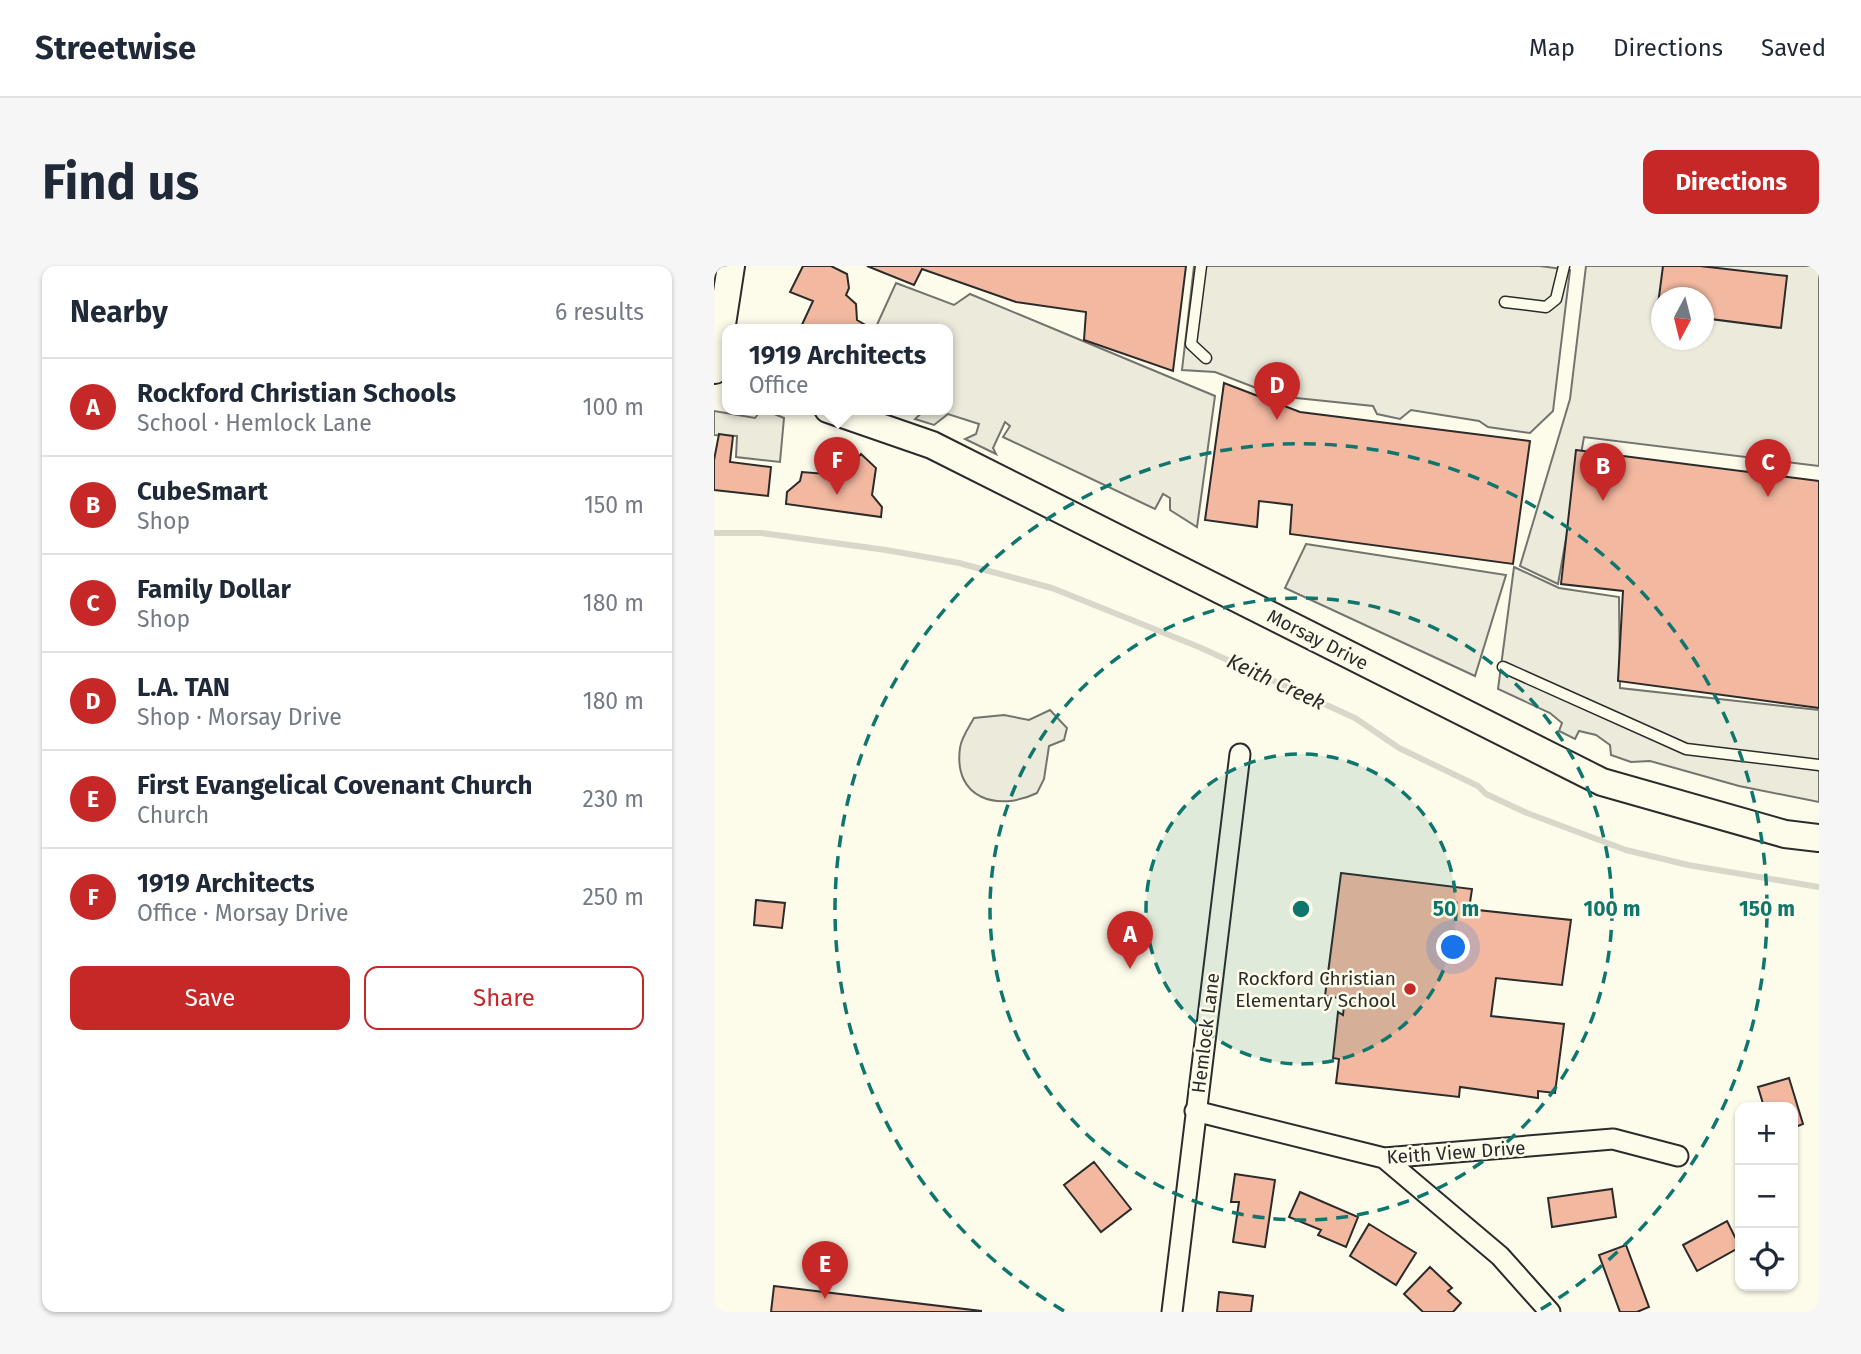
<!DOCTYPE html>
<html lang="en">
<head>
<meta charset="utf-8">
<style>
  body { margin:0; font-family:"Fira Sans",sans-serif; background:#f6f6f7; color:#1f2937 }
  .controls { position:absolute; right:21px; bottom:21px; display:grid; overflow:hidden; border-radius:14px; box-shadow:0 2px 5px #0004 }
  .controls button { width:63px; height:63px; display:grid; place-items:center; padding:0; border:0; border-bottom:2px solid #e0e1e3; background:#fff; color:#1f2937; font:35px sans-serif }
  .compass { position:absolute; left:937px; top:21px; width:63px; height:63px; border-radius:50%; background:#fff; box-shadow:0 2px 5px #0004; rotate:187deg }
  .you { position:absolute; left:740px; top:682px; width:24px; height:24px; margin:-18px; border:5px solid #fff; border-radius:50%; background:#1a73e8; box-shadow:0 0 0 10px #1a73e833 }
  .badge { display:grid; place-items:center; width:46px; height:46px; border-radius:50%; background:#c62828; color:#fff; font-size:23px; font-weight:700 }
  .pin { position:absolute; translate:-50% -58px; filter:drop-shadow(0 2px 4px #0008) }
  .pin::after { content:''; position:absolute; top:37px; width:24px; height:21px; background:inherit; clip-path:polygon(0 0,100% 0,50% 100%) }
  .popup { position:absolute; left:8px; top:58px; width:231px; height:91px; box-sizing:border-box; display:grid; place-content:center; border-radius:14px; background:#fff; filter:drop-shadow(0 2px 5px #0005); font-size:23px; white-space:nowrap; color:#747a83 }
  .popup b { font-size:26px; color:#1f2937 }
  .popup::after { content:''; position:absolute; left:50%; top:100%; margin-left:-14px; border:14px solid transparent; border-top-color:#fff }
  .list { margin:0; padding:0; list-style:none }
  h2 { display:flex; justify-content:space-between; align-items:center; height:91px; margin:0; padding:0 28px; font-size:30px }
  h2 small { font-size:23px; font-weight:400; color:#747a83 }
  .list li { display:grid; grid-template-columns:46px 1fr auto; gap:21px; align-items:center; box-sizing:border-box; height:98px; padding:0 28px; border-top:2px solid #e0e1e3 }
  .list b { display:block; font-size:26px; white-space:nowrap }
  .list p { margin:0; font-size:23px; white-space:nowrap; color:#747a83 }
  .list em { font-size:23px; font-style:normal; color:#747a83 }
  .actions { display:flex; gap:14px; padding:21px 28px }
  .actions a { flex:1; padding:16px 0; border:2px solid #c62828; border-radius:14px; text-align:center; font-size:24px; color:#c62828 }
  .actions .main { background:#c62828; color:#fff }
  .icon { flex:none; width:38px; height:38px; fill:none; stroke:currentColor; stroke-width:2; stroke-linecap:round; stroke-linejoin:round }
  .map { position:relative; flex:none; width:1105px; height:1046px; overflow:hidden; border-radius:14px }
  header { display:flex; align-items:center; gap:42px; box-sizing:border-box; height:98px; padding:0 35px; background:#fff; border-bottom:2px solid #e0e1e3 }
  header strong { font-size:33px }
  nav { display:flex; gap:38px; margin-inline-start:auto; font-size:24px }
  .intro { display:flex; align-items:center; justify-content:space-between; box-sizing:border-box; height:168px; padding:0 42px }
  h1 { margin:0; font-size:49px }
  .button { padding:18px 32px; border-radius:14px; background:#c62828; color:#fff; font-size:24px; font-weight:700 }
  main { display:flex; gap:42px; padding:0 42px }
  aside { flex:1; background:#fff; border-radius:14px; box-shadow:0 2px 5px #0004 }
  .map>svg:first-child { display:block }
  .green { fill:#ecebdb; stroke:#74746e; stroke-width:2 }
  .parking { fill:#eceadb; stroke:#74746e; stroke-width:2; fill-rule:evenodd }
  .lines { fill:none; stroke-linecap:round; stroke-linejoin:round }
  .stream { stroke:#d8d7c9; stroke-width:6 }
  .building { fill:#f2b8a0; stroke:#2b2b2b; stroke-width:2 }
  .lane-casing { stroke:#2b2b2b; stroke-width:13 }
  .street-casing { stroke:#2b2b2b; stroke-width:23 }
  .secondary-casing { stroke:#2b2b2b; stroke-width:30 }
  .lane { stroke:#fdfbea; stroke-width:10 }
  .street { stroke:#fdfbea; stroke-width:19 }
  .secondary { stroke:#fdfbea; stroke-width:26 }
  .ring { fill:none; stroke:#0f766e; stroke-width:3.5; stroke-dasharray:12 9 }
  .poi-dot { fill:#c62828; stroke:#fdfbea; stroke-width:2.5 }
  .labels { text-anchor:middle; stroke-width:5; stroke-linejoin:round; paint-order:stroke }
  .street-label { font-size:19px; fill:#2b2b2b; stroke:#fdfbea }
  .poi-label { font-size:19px; fill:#2b2b2b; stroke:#fdfbea; text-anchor:end }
  .water-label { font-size:21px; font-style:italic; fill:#2b2b2b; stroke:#fdfbea }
  .centre { fill:#0f766e; stroke:#fdfbea; stroke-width:3.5 }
  .ring-label { font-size:21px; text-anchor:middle; font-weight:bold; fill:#0f766e; stroke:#fdfbea; stroke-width:5; stroke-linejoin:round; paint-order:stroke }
</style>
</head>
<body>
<header>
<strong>Streetwise</strong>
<nav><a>Map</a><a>Directions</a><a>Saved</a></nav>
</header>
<div class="intro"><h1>Find us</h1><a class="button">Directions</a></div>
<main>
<aside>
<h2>Nearby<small>6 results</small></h2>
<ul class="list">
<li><span class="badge">A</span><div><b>Rockford Christian Schools</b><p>School · Hemlock Lane</p></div><em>100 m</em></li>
<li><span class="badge">B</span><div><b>CubeSmart</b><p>Shop</p></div><em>150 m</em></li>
<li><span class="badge">C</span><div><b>Family Dollar</b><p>Shop</p></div><em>180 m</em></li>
<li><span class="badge">D</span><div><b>L.A. TAN</b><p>Shop · Morsay Drive</p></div><em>180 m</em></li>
<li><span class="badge">E</span><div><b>First Evangelical Covenant Church</b><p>Church</p></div><em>230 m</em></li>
<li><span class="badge">F</span><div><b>1919 Architects</b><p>Office · Morsay Drive</p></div><em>250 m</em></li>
</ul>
<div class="actions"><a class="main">Save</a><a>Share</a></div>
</aside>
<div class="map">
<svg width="1105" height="1046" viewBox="0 0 1105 1046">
  <rect width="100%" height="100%" fill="#fdfbea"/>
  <!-- green -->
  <path class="green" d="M 336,444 L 353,462 L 350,474 L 335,480 L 330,513 L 323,527 C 284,546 239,533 246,482 C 247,472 255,461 260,452 L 290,449 L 315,454 Z"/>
  <!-- parking -->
  <path class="parking" d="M 480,0 L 826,0 L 856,4 L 839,145 L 816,167 L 774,161 L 765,155 L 697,144 L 686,153 L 663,148 L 659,140 L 563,130 L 501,106 L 468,104 Z
    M 872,0 L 1105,0 L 1105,200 L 870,171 L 844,318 L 806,300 L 856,133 ZM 947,32 L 989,32 L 989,74 L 947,74 Z
    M 182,17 L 240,39 L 256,28 L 501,130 L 483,261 L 456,244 L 456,232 L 449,228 L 441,243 L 289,171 L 296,160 L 291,156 L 279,182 L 282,188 L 251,173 L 262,168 L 265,158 L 234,148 L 220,159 L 201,153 L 212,143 L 233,143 L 233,63 L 161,63 Z
    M 48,143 L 70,152 L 66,196 L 22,191 L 23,170 L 0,169 L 0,145 L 41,152 Z
    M 592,278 L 792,309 L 761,410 L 571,322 Z
    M 800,301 L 845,322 L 905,331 L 906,422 L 1105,444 L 1105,536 L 1025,520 L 936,495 L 917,496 L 897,489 L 896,479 L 882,469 L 865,465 L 861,473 L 845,465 L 848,457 L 836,447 L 784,423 Z"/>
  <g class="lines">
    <!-- stream -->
    <path class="stream" d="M 0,267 L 47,267 L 172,284 L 245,297 L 338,322 L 485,381 L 641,452 L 685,482 L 764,520 L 772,528 L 813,547 L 912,584 L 974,599 L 1105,621"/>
  </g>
  <!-- building -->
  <path class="building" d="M 89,0 L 117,0 L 133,8 L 135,22 L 132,29 L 142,38 L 143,54 L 153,60 L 152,63 L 86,63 L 99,35 L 76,26 Z
    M 153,0 L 472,0 L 459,105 L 370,74 L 372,46 L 302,36 L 208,3 L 200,19 Z
    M 949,0 L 986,0 L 1073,10 L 1067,62 L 989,52 L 989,32 L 947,32 L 947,46 L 943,46 Z
    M 510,117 L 586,146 L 816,175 L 799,298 L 576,268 L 578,239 L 545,235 L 543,261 L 491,254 Z
    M 5,168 L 19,170 L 16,196 L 57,201 L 54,230 L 0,224 L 0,194 Z
    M 862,184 L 1105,215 L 1105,442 L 904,415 L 909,325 L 847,318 Z
    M 147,188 L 162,202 L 158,229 L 168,241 L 167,251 L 72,238 L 73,226 L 86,215 L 88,206 L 112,208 L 124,196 L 133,203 Z
    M 627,607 L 758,623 L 755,643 L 857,654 L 848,719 L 782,712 L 777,750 L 850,758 L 841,827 L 824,825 L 824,832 L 746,821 L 745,831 L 622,817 L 625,793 L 619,792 L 624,746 L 629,749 L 631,728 L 626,727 L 625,732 L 611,730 Z
    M 42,634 L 71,637 L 68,662 L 40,659 Z
    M 1075,812 L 1089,858 L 1079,862 L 1079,841 L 1050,841 L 1044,821 Z
    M 380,896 L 417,943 L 387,966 L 350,919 Z
    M 521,908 L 561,914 L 551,981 L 519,976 L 525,936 L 517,936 Z
    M 898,923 L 902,951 L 838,961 L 834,932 Z
    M 586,926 L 644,951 L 632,981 L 604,969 L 607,964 L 575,951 Z
    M 1013,955 L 1026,981 L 983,1005 L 969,979 Z
    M 655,958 L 702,987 L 682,1019 L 636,990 Z
    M 912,979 L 935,1041 L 923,1046 L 906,1046 L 885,989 Z
    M 716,1001 L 738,1022 L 734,1025 L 747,1037 L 739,1046 L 709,1046 L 690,1028 Z
    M 60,1020 L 267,1045 L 267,1046 L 57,1046 Z
    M 505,1026 L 539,1030 L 537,1046 L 503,1046 Z"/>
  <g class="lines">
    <!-- lane casing -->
    <g class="lane-casing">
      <path id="lane" d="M 487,0 L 477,78 L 492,92
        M 791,36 L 832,41 L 842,33 L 850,0
        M 789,401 L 972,483 L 1105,499"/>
    </g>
    <!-- street casing -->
    <g class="street-casing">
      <path id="street" d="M 481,845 L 670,892 L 899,873 L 964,890
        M 670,892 L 786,990 L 836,1046
        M 458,1046 L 526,488"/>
    </g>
    <!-- secondary casing -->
    <g class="secondary-casing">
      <path id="secondary" d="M 1,104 L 17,0
        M 114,143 L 218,179 L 888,516 L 1071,568 L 1105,572"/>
    </g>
    <!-- lane -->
    <use href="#lane" class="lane"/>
    <!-- street -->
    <use href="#street" class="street"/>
    <!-- secondary -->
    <use href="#secondary" class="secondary"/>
  </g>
  <!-- distance rings -->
  <circle cx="587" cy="643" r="155" fill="#0f766e" fill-opacity=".12"/>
  <g class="ring">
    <circle cx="587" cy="643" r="155"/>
    <circle cx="587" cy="643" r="311"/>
    <path d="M350 1045A466 466 0 1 1 824 1045"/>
  </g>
  <!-- markers -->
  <circle class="poi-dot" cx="696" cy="723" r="7"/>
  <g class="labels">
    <!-- street labels -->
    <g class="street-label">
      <text transform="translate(604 373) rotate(27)" y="7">Morsay Drive</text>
      <text transform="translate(491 767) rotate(-83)" y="7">Hemlock Lane</text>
      <text transform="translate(742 886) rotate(-4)" y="7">Keith View Drive</text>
    </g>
    <!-- poi labels -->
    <g class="poi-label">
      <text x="682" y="719">Rockford Christian<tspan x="682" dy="22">Elementary School</tspan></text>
    </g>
    <!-- water labels -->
    <g class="water-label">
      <text transform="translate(562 416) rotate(25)" y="7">Keith Creek</text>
    </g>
  </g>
  <circle cx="587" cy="643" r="10" class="centre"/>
  <g class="ring-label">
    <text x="742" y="650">50 m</text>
    <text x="898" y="650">100 m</text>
    <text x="1053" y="650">150 m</text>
  </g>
</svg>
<div class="controls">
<button>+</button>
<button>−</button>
<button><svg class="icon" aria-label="locate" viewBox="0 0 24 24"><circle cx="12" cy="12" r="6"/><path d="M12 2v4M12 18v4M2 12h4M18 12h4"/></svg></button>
</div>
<svg class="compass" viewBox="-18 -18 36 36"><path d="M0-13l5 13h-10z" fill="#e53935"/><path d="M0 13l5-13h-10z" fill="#747a83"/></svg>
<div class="you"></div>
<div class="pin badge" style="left:416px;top:703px">A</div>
<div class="pin badge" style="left:889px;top:235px">B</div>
<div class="pin badge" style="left:1054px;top:231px">C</div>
<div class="pin badge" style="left:563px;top:154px">D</div>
<div class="pin badge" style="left:111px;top:1033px">E</div>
<div class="pin badge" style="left:123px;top:229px">F</div>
<div class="popup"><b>1919 Architects</b>Office</div>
</div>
</main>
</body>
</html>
